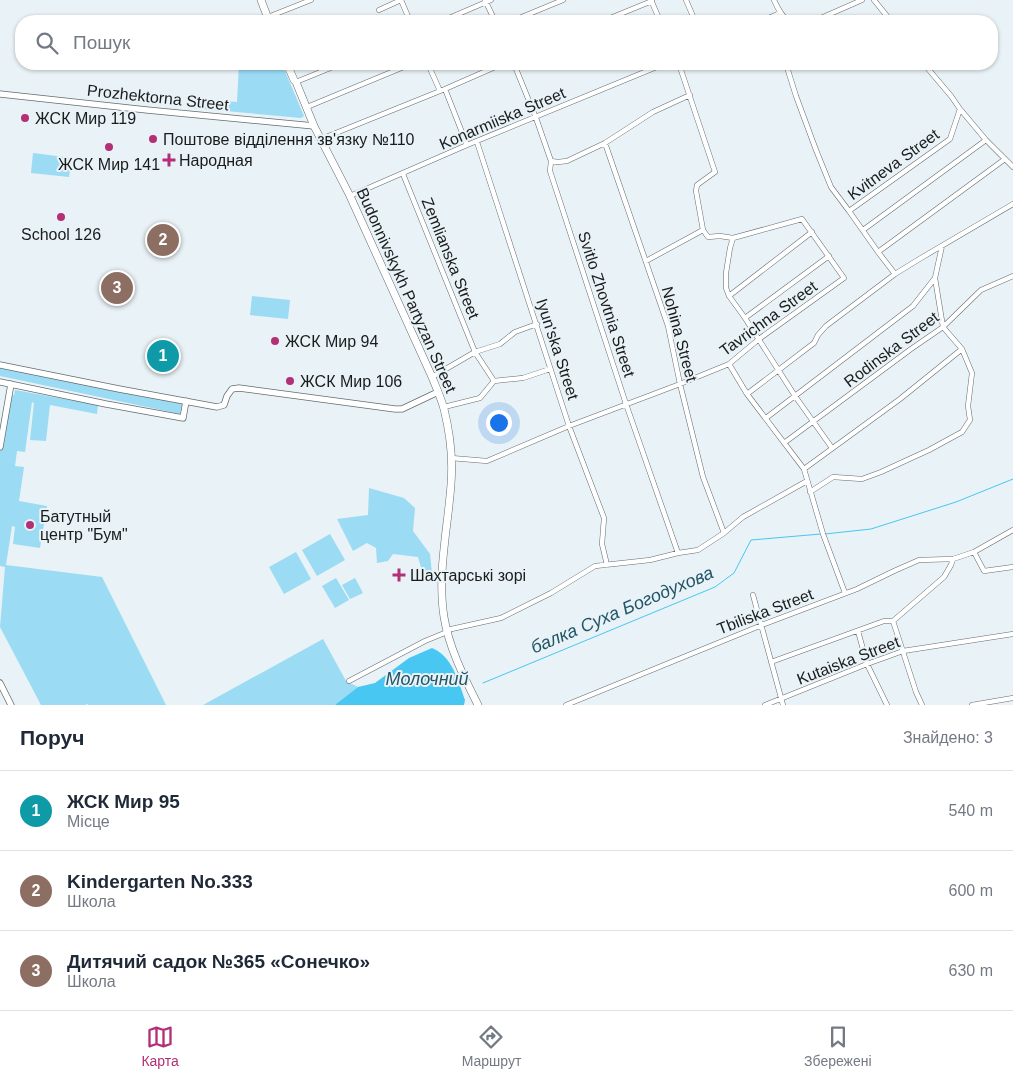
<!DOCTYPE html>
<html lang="uk">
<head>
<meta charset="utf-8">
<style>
  body { margin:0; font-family:Arial,sans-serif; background:#f6f6f7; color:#1f2937 }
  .you { position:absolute; left:498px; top:422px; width:18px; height:18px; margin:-12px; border:4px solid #fff; border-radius:50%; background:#1a73e8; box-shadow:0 0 0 8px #1a73e833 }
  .badge { display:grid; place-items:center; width:32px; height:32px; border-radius:50%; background:#b32f76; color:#fff; font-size:16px; font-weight:700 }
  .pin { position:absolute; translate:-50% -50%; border:2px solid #fff; box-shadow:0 1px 5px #0006 }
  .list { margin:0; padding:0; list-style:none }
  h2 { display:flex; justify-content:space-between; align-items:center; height:65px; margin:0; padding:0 20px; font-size:21px }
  h2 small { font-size:16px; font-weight:400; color:#747a83 }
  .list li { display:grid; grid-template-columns:32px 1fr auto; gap:15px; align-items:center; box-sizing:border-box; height:80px; padding:0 20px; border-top:1px solid #e0e1e3 }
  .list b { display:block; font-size:19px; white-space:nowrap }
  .list p { margin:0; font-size:16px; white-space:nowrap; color:#747a83 }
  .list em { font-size:16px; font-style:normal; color:#747a83 }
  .icon { flex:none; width:28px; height:28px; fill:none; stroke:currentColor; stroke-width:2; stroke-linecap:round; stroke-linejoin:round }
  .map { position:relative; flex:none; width:1013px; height:705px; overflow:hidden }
  .search { position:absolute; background:#fff; box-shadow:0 1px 4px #0004; left:15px; right:15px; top:15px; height:55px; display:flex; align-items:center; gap:12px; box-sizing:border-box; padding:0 18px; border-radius:20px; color:#747a83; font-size:19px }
  .sheet { height:305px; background:#fff }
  nav { display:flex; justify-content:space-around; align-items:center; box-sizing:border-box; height:70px; border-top:1px solid #e0e1e3; background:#fff; font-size:14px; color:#747a83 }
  nav a { display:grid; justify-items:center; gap:2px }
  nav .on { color:#b32f76 }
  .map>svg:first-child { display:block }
  .green { fill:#9bdbf4 }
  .water { fill:#47c7f1 }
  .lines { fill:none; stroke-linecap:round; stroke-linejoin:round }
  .stream { stroke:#47c7f1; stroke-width:1 }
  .minor-casing { stroke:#646c6f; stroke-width:5.5 }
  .tertiary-casing { stroke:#646c6f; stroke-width:7 }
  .secondary-casing { stroke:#646c6f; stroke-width:8 }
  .minor { stroke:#fff; stroke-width:4.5 }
  .tertiary { stroke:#fff; stroke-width:5.5 }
  .secondary { stroke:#fff; stroke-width:7 }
  .poi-dot { fill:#b32f76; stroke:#e9f2f6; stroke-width:2 }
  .labels { text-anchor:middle; stroke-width:4; stroke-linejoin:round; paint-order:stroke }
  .street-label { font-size:16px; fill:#191c1d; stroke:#e9f2f6 }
  .poi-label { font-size:16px; fill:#191c1d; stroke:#e9f2f6; text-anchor:start }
  .water-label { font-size:18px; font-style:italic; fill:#235668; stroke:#e9f2f6 }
</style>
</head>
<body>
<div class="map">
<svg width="1013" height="705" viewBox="0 0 1013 705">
  <rect width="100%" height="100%" fill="#e9f2f6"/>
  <!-- green -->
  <path class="green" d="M 239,64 L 282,64 L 304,116 L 301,118 L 192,108 L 193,98 L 237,102 Z
    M 33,153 L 72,158 L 69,177 L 31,173 Z
    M 252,296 L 290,300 L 288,319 L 250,315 Z
    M 0,366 L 182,404 L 180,414 L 0,376 Z
    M 15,390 L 98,405 L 97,414 L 50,405 L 46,441 L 30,440 L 34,403 L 32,402 L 25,452 L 17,451 L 15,466 L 24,467 L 19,501 L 47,506 L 40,548 L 13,544 L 15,527 L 12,526 L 6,565 L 102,577 L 166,705 L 88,705 L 88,704 L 85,705 L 41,705 L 0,627 L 5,567 L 0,566 L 0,450 L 12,396 L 14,395 Z
    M 369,488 L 404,498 L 415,508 L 413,531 L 430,554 L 432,573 L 423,574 L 418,557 L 393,554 L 388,561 L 377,563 L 376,548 L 367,543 L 353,551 L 337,519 L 368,515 Z
    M 330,534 L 345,560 L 317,576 L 302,550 Z
    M 296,552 L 311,579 L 284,594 L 269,567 Z
    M 336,578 L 349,600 L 335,608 L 322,586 Z
    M 355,578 L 363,593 L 350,599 L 342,585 Z
    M 323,639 L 346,681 L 358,687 L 339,703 L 335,705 L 203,705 Z"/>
  <!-- water -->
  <path class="water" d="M 432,648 C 452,656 458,680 465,700 L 464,705 L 335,705 L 358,687 L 375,683 L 409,658 Z"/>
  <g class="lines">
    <!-- stream -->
    <path class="stream" d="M 825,534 L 871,529 L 956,502 L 1013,479
      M 483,683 L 715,587 L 734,573 L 751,540 L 821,534"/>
    <!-- minor casing -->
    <g class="minor-casing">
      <path id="minor" d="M 401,0 L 410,21
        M 485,0 L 495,21
        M 651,0 L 660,21
        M 686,0 L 695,21
        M 774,0 C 778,9 781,15 788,21
        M 874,0 L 891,21
        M 379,10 L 401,0
        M 268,17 L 311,0
        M 442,21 L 491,0
        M 512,21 L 563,0
        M 603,21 L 652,1
        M 762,21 L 780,13
        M 814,21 L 862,0
        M 428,64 L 440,91
        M 514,64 L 536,118 L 551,161 L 550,171 L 626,404 L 678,553
        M 679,64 L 715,172 L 697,185 L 696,191 L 703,230
        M 786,64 L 796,96 L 816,150 L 831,187 L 849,211 L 878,252 L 895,274
        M 924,64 L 951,96 L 960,109 L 986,140 L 1013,167
        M 296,82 L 340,64
        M 445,89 L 467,145
        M 307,107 L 411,64
        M 321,139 L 445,89 L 502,64
        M 477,142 L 569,426 L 604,518 L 602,544 L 607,565
        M 605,143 L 668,326 L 680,384 L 703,477 L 724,533
        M 551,161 L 558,162 L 567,161 L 605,143 L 653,112 L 690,95
        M 403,174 L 475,352 L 494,381
        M 350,196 L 467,145 L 664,64
        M 849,211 L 950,139 L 960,109
        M 863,230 L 986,140
        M 733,238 L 730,248 L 726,273 L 726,288 L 729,296 L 745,318 L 795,396 L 832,448
        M 878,252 L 1005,159
        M 729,296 L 812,232
        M 745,318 L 829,256
        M 729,364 L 747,394 L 804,469 L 823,534 L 845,593
        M 432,377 L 475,352 L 500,344 L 515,332 L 537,324
        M 747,394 L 814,343 L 818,335 L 826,326 L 895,274 L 921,258 L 1013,204
        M 444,407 L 480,398 L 494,381 L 523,378 L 550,369
        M 766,418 L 913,306 L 935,278 L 942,246
        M 784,443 L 911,349 L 943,327 L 981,290 L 1013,276
        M 451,458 L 487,461 L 569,426 L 680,384 L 729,364 L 759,339 L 844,278 L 802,219 L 733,238 L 720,236 L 708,237 L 703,230 L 646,261
        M 804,469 L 900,399 L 962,349
        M 810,492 L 833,477 L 862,479 L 881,472 L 929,450 L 962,432 L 970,420 L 968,406 L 972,373 L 962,349 L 943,327 L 935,278
        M 974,552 L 1013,530
        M 753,595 L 783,705
        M 893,621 L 916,692 L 922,705
        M 447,630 L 501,618 L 551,593 L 595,566 L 650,560 L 678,553 L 698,550 L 724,533 L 743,517 L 807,481
        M 858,631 L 867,664 L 887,705
        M 771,662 L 884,621 L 893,621 L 944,577 L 951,565 L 953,559
        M 349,681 L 425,641 L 447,632
        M 566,705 L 762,625 L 857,589 L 894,571 L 919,560 L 953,559 L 974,552 L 984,571 L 1013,567
        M 765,705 L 867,664 L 903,651 L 1013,634
        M 972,705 L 1013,698"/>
    </g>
    <!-- tertiary casing -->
    <g class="tertiary-casing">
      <path id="tertiary" d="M 0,94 L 147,110 L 314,126
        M 0,365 L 119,389 L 217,407 L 224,405 L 227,396 L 232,389 L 239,388 L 395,409 L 402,409 L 438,392
        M 0,382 L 106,404 L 183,418 L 186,401
        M 0,447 L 11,384
        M 0,683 L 11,705"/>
    </g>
    <!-- secondary casing -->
    <g class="secondary-casing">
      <path id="secondary" d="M 261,0 L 269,21
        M 287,64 L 294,80 L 296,82 L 314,126 L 350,196 L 432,377 C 436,387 441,398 444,409 C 450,433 453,459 451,484 C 448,528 437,573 444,617 C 449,648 464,677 478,705"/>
    </g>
    <!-- minor -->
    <use href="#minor" class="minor"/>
    <!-- tertiary -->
    <use href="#tertiary" class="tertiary"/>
    <!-- secondary -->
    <use href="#secondary" class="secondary"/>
  </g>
  <!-- markers -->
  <g class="poi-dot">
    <circle cx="25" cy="118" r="5"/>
    <circle cx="153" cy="139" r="5"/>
    <circle cx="109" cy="147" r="5"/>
    <path d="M166.5 152.5h5v5h5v5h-5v5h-5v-5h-5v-5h5z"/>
    <circle cx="61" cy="217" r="5"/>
    <circle cx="275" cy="341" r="5"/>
    <circle cx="290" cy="381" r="5"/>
    <circle cx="30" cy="525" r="5"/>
    <path d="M396.5 567.5h5v5h5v5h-5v5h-5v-5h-5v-5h5z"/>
  </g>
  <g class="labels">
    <!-- street labels -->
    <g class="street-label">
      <text transform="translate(158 97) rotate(6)" y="6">Prozhektorna Street</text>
      <text transform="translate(502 118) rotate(-23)" y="6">Konarmiiska Street</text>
      <text transform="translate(893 164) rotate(-36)" y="6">Kvitneva Street</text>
      <text transform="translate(451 258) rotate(68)" y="6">Zemlianska Street</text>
      <text transform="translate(407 290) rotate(66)" y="6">Budonnivskykh Partyzan Street</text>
      <text transform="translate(607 304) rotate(72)" y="6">Svitlo Zhovtnia Street</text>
      <text transform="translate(768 318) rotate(-36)" y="6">Tavrichna Street</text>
      <text transform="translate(680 334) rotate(75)" y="6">Nohina Street</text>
      <text transform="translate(558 349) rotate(72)" y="6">Iyun'ska Street</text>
      <text transform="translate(891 349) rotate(-37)" y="6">Rodinska Street</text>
      <text transform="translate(765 611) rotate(-21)" y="6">Tbiliska Street</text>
      <text transform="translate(848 660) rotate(-21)" y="6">Kutaiska Street</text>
    </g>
    <!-- poi labels -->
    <g class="poi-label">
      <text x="35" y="124">ЖСК Мир 119</text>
      <text x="163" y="145">Поштове відділення зв'язку №110</text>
      <text x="179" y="166">Народная</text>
      <text x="109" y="170" text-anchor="middle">ЖСК Мир 141</text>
      <text x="61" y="240" text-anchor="middle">School 126</text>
      <text x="285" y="347">ЖСК Мир 94</text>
      <text x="300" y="387">ЖСК Мир 106</text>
      <text x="40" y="522">Батутный<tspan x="40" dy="18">центр "Бум"</tspan></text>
      <text x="410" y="581">Шахтарські зорі</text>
    </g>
    <!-- water labels -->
    <g class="water-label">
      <text transform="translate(622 610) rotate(-23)" y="6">балка Суха Богодухова</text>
      <text x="427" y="685">Молочний</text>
    </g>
  </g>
</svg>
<div class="you"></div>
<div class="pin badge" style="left:163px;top:356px;background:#0f9aa8">1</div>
<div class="pin badge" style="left:163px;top:240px;background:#8d6e63">2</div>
<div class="pin badge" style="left:117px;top:288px;background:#8d6e63">3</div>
<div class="search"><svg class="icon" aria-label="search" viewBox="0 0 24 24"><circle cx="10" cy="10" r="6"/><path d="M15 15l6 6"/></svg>Пошук</div>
</div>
<section class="sheet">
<h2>Поруч<small>Знайдено: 3</small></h2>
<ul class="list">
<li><span class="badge" style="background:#0f9aa8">1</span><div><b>ЖСК Мир 95</b><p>Місце</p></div><em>540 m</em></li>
<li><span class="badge" style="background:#8d6e63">2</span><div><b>Kindergarten No.333</b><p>Школа</p></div><em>600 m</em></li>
<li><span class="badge" style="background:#8d6e63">3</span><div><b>Дитячий садок №365 «Сонечко»</b><p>Школа</p></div><em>630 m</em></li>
</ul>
</section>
<nav>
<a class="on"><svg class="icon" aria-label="map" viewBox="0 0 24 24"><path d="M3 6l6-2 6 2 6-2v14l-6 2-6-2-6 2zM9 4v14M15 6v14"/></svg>Карта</a>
<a><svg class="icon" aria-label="directions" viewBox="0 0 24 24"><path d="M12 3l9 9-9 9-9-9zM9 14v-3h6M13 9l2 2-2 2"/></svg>Маршрут</a>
<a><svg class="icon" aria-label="saved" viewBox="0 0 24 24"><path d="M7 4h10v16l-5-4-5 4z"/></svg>Збережені</a>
</nav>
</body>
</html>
